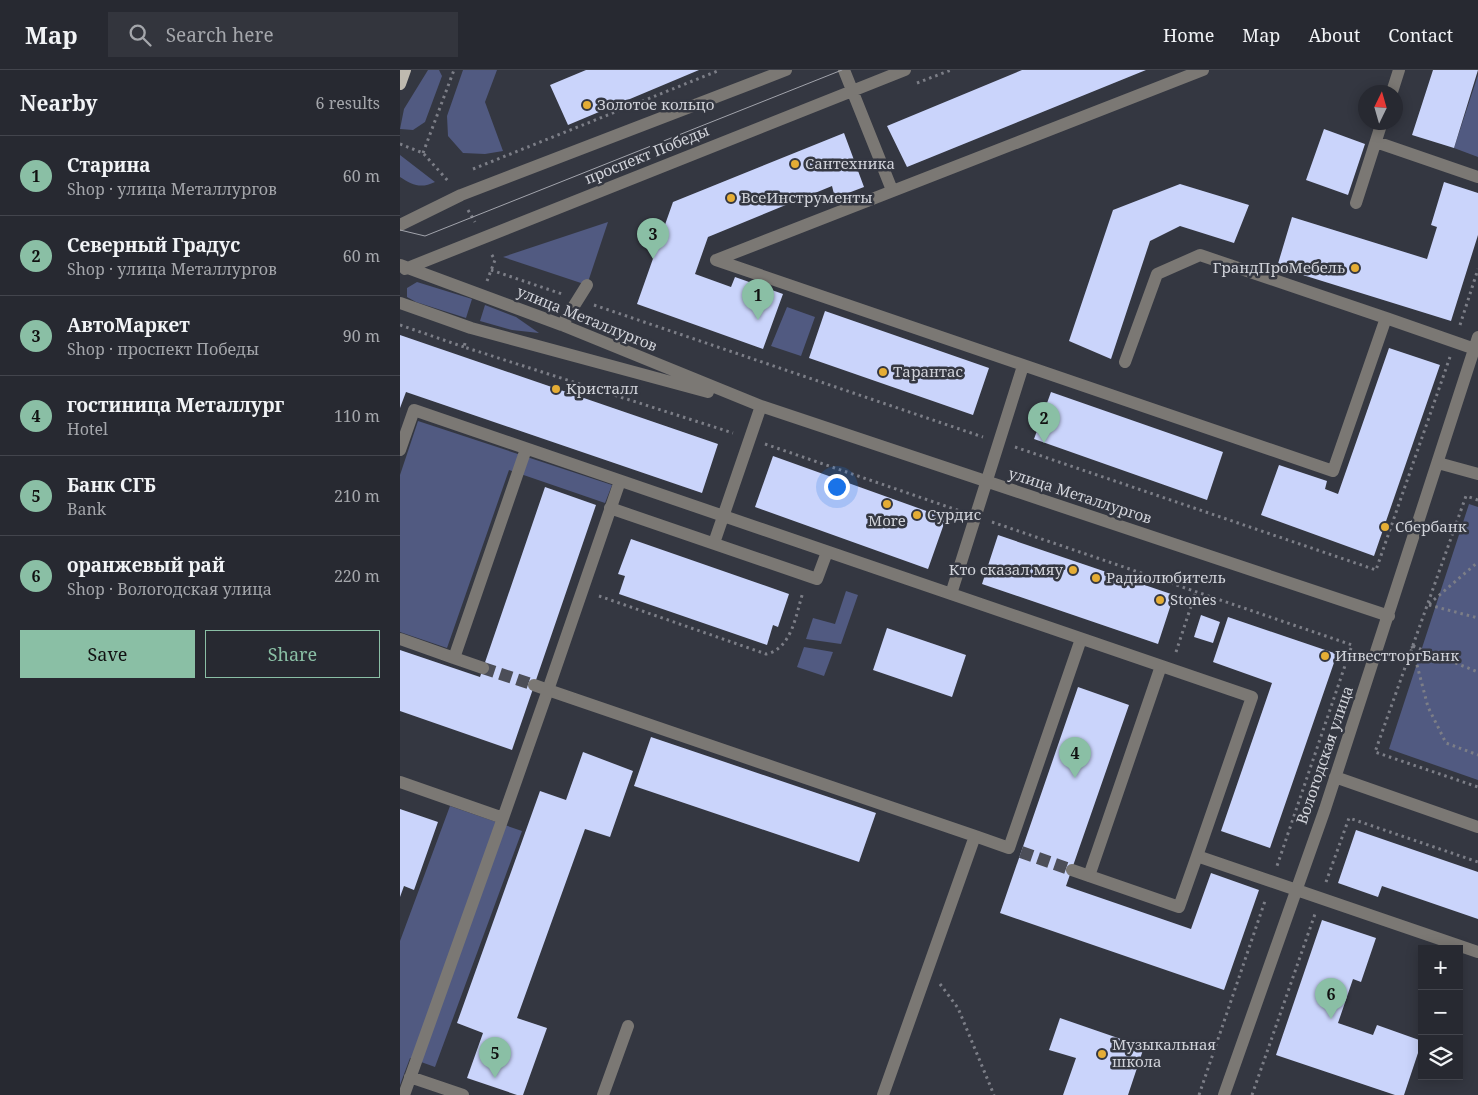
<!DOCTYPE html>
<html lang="en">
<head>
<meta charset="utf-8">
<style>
  body { margin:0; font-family:"Noto Serif",serif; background:#33353d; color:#f1f3f6 }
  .controls { position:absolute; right:15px; bottom:15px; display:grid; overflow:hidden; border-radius:0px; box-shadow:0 2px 12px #0003 }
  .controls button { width:45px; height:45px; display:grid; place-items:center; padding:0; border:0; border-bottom:1px solid #43454d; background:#272931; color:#f1f3f6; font:25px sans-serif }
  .compass { position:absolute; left:958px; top:15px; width:45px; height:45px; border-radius:50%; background:#272931; box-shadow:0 2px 12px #0003; rotate:5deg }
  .you { position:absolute; left:436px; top:416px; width:18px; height:18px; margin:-12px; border:4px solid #fff; border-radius:50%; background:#1a73e8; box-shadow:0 0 0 8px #1a73e833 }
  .badge { display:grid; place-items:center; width:32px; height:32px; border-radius:50%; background:#8abfa5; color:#111; font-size:16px; font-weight:700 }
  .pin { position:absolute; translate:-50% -41px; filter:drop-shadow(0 1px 2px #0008) }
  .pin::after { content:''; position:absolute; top:26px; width:18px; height:15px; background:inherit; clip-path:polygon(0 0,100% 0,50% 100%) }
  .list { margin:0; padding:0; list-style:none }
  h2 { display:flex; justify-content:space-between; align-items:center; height:65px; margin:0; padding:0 20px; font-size:21px }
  h2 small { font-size:16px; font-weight:400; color:#a4a6ab }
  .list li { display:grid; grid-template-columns:32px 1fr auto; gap:15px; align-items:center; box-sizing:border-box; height:80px; padding:0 20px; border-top:1px solid #43454d }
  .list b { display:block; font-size:19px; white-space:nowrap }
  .list p { margin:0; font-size:16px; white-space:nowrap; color:#a4a6ab }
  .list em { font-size:16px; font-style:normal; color:#a4a6ab }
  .actions { display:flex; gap:10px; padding:15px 20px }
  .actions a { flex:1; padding:11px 0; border:1px solid #8abfa5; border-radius:0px; text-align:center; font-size:18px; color:#8abfa5 }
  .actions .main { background:#8abfa5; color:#111 }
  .icon { flex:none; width:28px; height:28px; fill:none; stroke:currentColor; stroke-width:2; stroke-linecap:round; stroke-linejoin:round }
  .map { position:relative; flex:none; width:1078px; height:1025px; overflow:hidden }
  header { display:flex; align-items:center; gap:30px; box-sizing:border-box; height:70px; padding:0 25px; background:#272931; border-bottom:1px solid #43454d }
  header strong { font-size:24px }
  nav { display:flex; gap:28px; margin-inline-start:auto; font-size:18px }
  .search { width:350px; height:45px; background:#33353d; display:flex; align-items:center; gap:12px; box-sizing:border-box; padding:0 18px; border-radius:0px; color:#a4a6ab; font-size:19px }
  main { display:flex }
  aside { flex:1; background:#272931 }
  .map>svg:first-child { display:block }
  .green { fill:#515a81 }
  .building { fill:#cad4fb }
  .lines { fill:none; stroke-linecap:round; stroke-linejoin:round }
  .minor-tunnel { stroke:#4c4e58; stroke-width:12; stroke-dasharray:12 6; stroke-linecap:butt }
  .path { stroke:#7c7e87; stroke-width:3; stroke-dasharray:2.5 4; stroke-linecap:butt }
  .minor { stroke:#7b7874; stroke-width:12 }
  .major { stroke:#beb9af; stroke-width:12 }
  .tram { stroke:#a2a4ac; stroke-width:1 }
  .poi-dot { fill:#e5ad35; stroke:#343741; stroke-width:2 }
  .labels { text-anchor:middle; stroke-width:5; stroke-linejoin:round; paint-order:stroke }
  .poi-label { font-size:15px; fill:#d1d3da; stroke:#343741; text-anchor:start }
  .street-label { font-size:15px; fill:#d1d3da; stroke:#343741 }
</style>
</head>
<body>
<header>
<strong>Map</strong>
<div class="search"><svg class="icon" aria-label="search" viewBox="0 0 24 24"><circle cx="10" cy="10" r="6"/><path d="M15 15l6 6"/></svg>Search here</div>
<nav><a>Home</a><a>Map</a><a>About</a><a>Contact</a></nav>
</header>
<main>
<aside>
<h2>Nearby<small>6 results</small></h2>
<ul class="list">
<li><span class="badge">1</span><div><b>Старина</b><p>Shop · улица Металлургов</p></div><em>60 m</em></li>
<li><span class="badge">2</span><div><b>Северный Градус</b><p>Shop · улица Металлургов</p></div><em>60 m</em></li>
<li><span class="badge">3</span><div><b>АвтоМаркет</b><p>Shop · проспект Победы</p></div><em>90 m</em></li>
<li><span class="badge">4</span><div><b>гостиница Металлург</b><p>Hotel</p></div><em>110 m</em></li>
<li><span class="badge">5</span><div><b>Банк СГБ</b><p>Bank</p></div><em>210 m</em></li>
<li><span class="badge">6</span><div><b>оранжевый рай</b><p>Shop · Вологодская улица</p></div><em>220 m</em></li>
</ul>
<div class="actions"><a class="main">Save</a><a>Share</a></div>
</aside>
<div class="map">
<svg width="1078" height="1025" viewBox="0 0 1078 1025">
  <rect width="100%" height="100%" fill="#343741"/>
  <!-- green -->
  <path class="green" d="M 28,0 L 39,0 L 42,6 L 25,52 L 13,60 L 0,59 L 4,39 Z
    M 63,0 L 97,0 L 85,32 L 103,81 L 85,84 L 63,83 L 48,66 L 47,46 Z
    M 1078,5 L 1078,87 L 1054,78 Z
    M 0,85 L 35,112 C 21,119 12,115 0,107 Z
    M 208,152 L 187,215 L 103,187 Z
    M 17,212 L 72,229 L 66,248 L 16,232 L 7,227 L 7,218 Z
    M 85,235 L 116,247 L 139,263 L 112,260 L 80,251 Z
    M 387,237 L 415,247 L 401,286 L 371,276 Z
    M 18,351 L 212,415 L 205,433 L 109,400 L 47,578 L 0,562 L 0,405 Z
    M 1069,434 L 1078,437 L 1078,710 L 989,679 Z
    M 446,521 L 458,525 L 441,574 L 406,569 L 413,548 L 435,554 Z
    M 404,577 L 433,582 L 424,606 L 397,597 Z
    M 50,736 L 122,761 L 35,997 L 10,988 L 0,1015 L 0,871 Z"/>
  <!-- building -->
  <path class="building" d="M 186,0 L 299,0 L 168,55 L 150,15 Z
    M 622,0 L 746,0 L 507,97 L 487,56 Z
    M 1033,0 L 1078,0 L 1054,78 L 1012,65 Z
    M 924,59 L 965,74 L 948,125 L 906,110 Z
    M 444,63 L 464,117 L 435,128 L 432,116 L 308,167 L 295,204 L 331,217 L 335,207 L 383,224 L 363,279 L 237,234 L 273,132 Z
    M 1044,112 L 1078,123 L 1078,165 L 1051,251 L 877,197 L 892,147 L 1027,189 L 1037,157 L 1031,155 Z
    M 780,114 L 849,135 L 834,173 L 780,156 L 750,171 L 711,289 L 669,271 L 713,140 Z
    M 425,241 L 589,298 L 573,345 L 409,288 Z
    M 0,265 L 318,374 L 302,423 L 6,322 L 0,338 Z
    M 989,278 L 1040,295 L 974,486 L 861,445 L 879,395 L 927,411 L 925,419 L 938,424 Z
    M 651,322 L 823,382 L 807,430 L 634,369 Z
    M 373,386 L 546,448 L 528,499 L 355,437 Z
    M 145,417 L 196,435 L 112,680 L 0,641 L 0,580 L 80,607 Z
    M 598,465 L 774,525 L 758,574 L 582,514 Z
    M 231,469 L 389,524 L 378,557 L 373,555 L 367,575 L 219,524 L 225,506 L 218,504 Z
    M 801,545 L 820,552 L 813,573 L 794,567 Z
    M 828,547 L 937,584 L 870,778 L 821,761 L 872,613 L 813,592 Z
    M 487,558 L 566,585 L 552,627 L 473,600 Z
    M 678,617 L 729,635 L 666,816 L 791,859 L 811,803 L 859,820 L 824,920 L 600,843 Z
    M 251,667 L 476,743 L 459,792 L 234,716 Z
    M 183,682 L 233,701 L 210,767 L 185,759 L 117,948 L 147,958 L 123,1025 L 117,1025 L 67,1008 L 83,963 L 57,953 L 140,721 L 166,730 Z
    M 0,739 L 38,752 L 14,820 L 4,816 L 0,827 Z
    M 956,760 L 1078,802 L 1078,849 L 982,816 L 978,827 L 938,813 Z
    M 922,850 L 976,868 L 961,912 L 953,909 L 938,953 L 973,965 L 977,955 L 1022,971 L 1004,1025 L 995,1025 L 876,985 Z
    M 660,948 L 744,977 L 728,1025 L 663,1025 L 676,988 L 649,980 Z"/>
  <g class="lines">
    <!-- minor-tunnel -->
    <path class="minor-tunnel" d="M 83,598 L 134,615
      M 621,782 L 672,800"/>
    <!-- path -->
    <path class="path" d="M 517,13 L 551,0
      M 0,74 L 23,83 L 49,112
      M 23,83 L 54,0
      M 73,99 L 320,0
      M 68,140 L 75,152
      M 91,200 L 162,224
      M 87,211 L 95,190 L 90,182
      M 194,235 L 583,367
      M 0,255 L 64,277
      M 1060,255 L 1078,199
      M 65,273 L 64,277 L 333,363
      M 365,374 L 560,441
      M 615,377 L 976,500 L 1050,287
      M 1078,430 L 1066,426 L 975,682 L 1078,717
      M 592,452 L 952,575 L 877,796
      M 199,526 L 366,584 C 392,579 396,544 403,522
      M 1029,534 L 1078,492
      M 1029,535 L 1078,548
      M 1012,576 L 1028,637 L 1046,673 L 1078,685
      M 1013,576 L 1078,602
      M 776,582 L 796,521
      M 926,812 L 949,748 L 1078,792
      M 540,914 L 558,938 L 594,1025
      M 799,1025 L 866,828
      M 852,1025 L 915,844"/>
    <!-- minor -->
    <path class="minor" d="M 444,0 L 492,120
      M 992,22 L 999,0
      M 976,72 L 1078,107
      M 956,133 L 982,52
      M 0,155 L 61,125 L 386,0
      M 316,190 L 933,401 L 986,248 L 1078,280
      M 316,190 L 803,0
      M 0,195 L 162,255 L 361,336 L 989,546
      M 5,199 L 505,0
      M 0,233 L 71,258 L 308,322
      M 162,255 L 187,215
      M 725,292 L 757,204 L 800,185 L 986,248
      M 0,380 L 14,340 L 852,627 L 797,786 L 1078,882
      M 1038,393 L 1078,404
      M 220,411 L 148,620 L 575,766 L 609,778 L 681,569
      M 210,438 L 417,509 L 427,482
      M 314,473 L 361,336
      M 551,524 L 623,296
      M 0,569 L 54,588 L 126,379
      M 54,588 L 83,598
      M 935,707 L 1078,757
      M 0,712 L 103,748 L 148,620 L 134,615
      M 672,800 L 779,837 L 797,786
      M 689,806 L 761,596
      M 10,1007 L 63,1025
      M 4,1025 L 103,748
      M 203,1025 L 228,956
      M 483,1025 L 575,766
      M 824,1025 L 925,739 L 1078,267"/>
    <!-- major -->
    <path class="major" d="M 0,14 L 5,0"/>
    <!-- tram -->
    <path class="tram" d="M 0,160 L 25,166 L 442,0"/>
  </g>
  <!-- markers -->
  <g class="poi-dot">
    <circle cx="187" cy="35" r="5"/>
    <circle cx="395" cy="94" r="5"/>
    <circle cx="331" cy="128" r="5"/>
    <circle cx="955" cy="198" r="5"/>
    <circle cx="483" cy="302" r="5"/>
    <circle cx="156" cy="319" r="5"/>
    <circle cx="487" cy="434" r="5"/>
    <circle cx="517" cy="445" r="5"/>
    <circle cx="985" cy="457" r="5"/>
    <circle cx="673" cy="500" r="5"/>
    <circle cx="696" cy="508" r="5"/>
    <circle cx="760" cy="530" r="5"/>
    <circle cx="925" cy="586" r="5"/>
    <circle cx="702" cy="984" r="5"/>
  </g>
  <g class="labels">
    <!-- poi labels -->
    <g class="poi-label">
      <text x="197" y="40">Золотое кольцо</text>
      <text x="405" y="99">Сантехника</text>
      <text x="341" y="133">ВсеИнструменты</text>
      <text x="945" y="203" text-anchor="end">ГрандПроМебель</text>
      <text x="493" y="307">Тарантас</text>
      <text x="166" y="324">Кристалл</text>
      <text x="527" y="450">Сурдис</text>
      <text x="487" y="456" text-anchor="middle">More</text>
      <text x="995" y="462">Сбербанк</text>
      <text x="663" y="505" text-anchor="end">Кто сказал мяу</text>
      <text x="706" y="513">Радиолюбитель</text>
      <text x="770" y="535">Stones</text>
      <text x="935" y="591">ИнвестторгБанк</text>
      <text x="712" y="980">Музыкальная<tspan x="712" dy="17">школа</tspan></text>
    </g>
    <!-- street labels -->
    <g class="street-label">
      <text transform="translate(247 85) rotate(-22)" y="5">проспект Победы</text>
      <text transform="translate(187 249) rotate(22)" y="5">улица Металлургов</text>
      <text transform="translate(680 426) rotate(18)" y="5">улица Металлургов</text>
      <text transform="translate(925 685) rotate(-71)" y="5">Вологодская улица</text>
    </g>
  </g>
</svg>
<div class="controls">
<button>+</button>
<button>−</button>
<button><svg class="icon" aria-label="layers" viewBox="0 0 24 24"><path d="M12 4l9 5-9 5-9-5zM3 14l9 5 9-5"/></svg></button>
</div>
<svg class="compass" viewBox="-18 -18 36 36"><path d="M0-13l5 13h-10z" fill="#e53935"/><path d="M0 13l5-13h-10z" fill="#a4a6ab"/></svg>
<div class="you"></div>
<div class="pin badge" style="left:358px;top:250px">1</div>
<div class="pin badge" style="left:644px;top:373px">2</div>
<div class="pin badge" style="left:253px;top:189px">3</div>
<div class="pin badge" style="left:675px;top:708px">4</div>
<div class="pin badge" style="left:95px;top:1008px">5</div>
<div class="pin badge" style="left:931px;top:949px">6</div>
</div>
</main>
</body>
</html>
